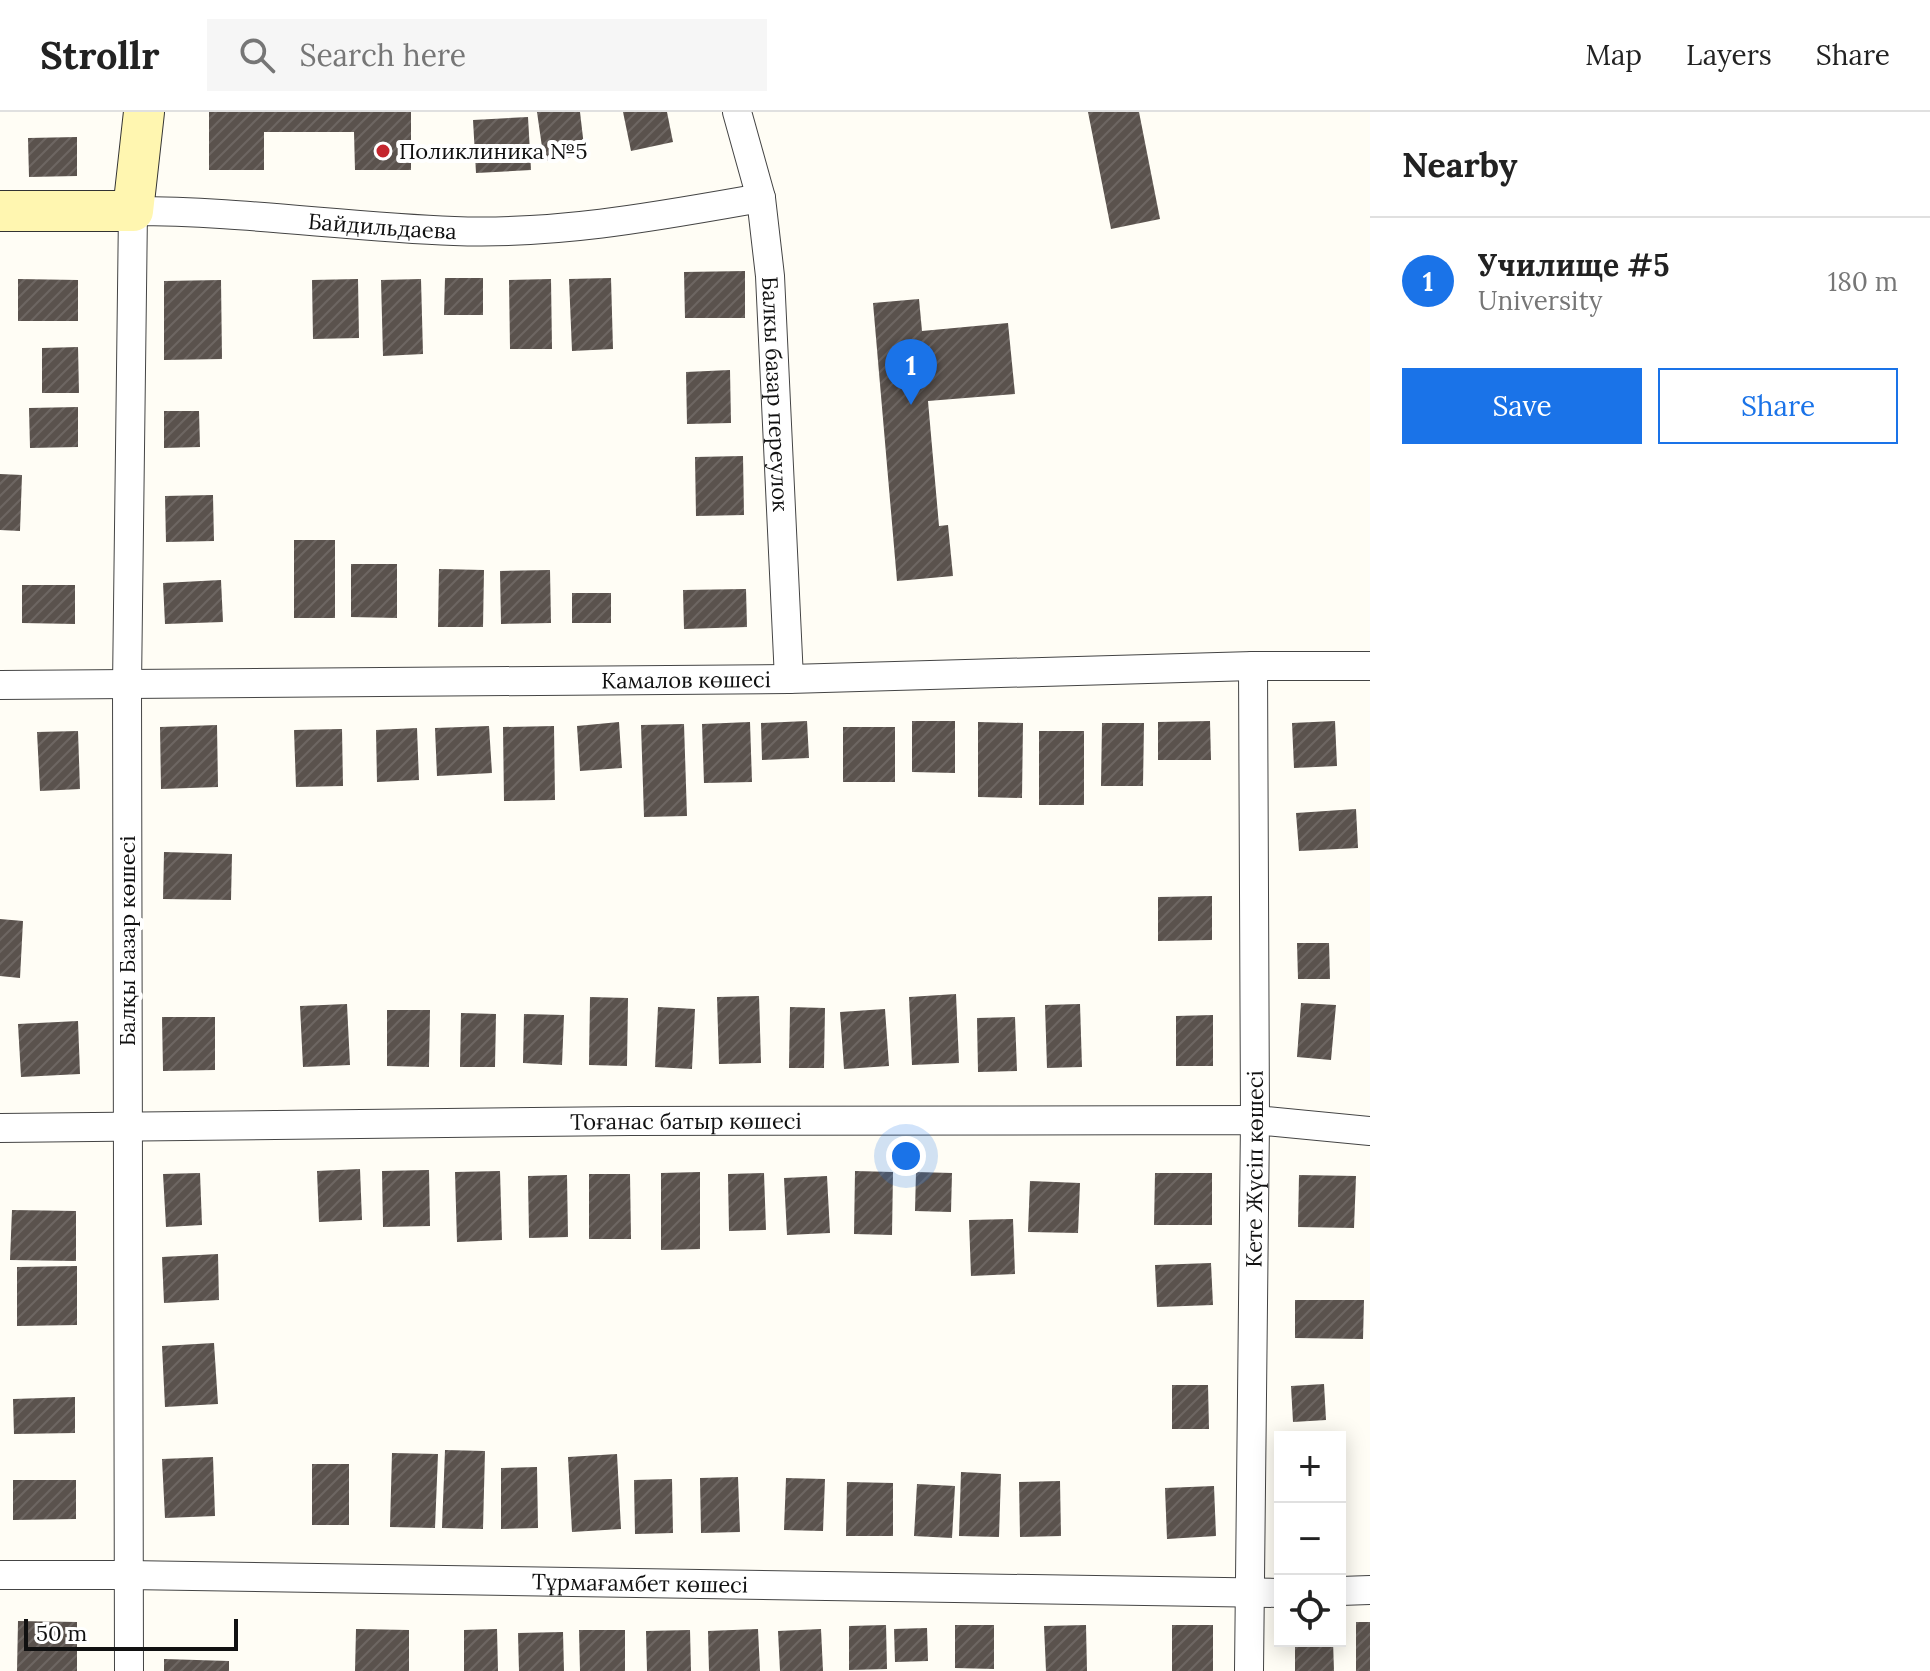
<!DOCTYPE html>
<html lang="en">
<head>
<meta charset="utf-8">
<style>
  body { margin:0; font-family:Lora,serif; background:#f6f6f6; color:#222 }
  .controls { position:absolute; right:24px; bottom:24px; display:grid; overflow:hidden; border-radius:0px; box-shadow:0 4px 20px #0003 }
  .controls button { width:72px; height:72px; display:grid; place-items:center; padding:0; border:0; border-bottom:2px solid #e0e0e0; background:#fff; color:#222; font:40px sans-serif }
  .scale { position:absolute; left:24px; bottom:20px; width:214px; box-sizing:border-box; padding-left:8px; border:4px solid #111; border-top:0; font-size:22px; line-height:28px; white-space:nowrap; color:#111; -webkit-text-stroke:6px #fff; paint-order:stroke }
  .you { position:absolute; left:906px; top:1044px; width:28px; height:28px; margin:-20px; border:6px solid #fff; border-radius:50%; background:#1a73e8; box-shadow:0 0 0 12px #1a73e833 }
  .badge { display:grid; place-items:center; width:52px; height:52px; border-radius:50%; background:#1a73e8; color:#fff; font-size:26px; font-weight:700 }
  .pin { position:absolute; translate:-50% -66px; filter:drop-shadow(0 2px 4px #0008) }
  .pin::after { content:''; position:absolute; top:42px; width:28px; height:24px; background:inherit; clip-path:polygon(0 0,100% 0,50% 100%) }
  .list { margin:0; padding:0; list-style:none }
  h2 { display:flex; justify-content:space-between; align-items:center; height:104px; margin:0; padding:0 32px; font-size:34px }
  h2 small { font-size:26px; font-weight:400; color:#767676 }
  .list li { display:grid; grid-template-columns:52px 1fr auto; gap:24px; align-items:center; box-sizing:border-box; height:128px; padding:0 32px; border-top:2px solid #e0e0e0 }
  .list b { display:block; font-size:30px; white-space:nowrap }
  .list p { margin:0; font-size:26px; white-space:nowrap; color:#767676 }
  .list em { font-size:26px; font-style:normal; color:#767676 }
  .actions { display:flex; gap:16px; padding:24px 32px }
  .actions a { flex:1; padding:18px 0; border:2px solid #1a73e8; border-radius:0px; text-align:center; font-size:28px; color:#1a73e8 }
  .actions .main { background:#1a73e8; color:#fff }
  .icon { flex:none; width:44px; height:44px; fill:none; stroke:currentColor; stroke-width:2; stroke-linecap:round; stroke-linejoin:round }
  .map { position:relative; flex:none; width:1370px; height:1559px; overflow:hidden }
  header { display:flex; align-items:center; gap:48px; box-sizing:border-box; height:112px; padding:0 40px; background:#fff; border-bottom:2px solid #e0e0e0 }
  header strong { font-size:38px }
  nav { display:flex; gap:44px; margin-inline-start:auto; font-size:28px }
  .search { width:560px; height:72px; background:#f6f6f6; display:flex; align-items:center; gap:20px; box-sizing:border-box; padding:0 28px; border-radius:0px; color:#767676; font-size:30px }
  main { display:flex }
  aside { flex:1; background:#fff }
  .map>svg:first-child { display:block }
  .building { fill:url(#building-hatch) }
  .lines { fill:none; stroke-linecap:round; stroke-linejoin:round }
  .street-casing { stroke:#444; stroke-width:30 }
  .secondary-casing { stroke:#333; stroke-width:42 }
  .street { stroke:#fff; stroke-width:28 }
  .secondary { stroke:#fff6b0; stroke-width:40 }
  .poi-dot { fill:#c4262e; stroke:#fff; stroke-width:3 }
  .labels { text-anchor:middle; stroke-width:8; stroke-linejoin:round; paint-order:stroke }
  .poi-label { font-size:22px; fill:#111; stroke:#fff; text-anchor:start }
  .street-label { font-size:22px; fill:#111; stroke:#fff }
</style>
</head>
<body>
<header>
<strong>Strollr</strong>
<div class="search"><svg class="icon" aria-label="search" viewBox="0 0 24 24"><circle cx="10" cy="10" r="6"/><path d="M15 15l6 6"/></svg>Search here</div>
<nav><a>Map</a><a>Layers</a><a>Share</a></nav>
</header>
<main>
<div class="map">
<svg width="1370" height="1559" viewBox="0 0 1370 1559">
  <defs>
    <pattern id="building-hatch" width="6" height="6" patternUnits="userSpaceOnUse" patternTransform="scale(2)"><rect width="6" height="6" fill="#5a524d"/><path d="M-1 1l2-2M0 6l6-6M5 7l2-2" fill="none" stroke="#6d6662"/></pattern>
  </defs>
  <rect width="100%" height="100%" fill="#fffdf5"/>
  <!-- building -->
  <path class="building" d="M 209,0 L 411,0 L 411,58 L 355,58 L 354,20 L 264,20 L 264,58 L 209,58 Z
    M 537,0 L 580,0 L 585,43 L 544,49 Z
    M 623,0 L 667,0 L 673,30 L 631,39 Z
    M 1088,0 L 1139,0 L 1160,107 L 1111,117 Z
    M 528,5 L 531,58 L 476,61 L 473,8 Z
    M 77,25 L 77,64 L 29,65 L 28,26 Z
    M 745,159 L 745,206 L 685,206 L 684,160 Z
    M 445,166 L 483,166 L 483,203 L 444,203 Z
    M 611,166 L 613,237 L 572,239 L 569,167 Z
    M 18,167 L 78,168 L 78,209 L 18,209 Z
    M 358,167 L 359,226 L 313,227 L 312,168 Z
    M 421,167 L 423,242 L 383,244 L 381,168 Z
    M 551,167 L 552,237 L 510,237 L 509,168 Z
    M 221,168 L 222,247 L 164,248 L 164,169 Z
    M 919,187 L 922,219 L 1008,211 L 1015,282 L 928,289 L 939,414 L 948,413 L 953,464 L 897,469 L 873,191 Z
    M 78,235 L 79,281 L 42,281 L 42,236 Z
    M 730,258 L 731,311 L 687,312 L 686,260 Z
    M 78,295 L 78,335 L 30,336 L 29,296 Z
    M 164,299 L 199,299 L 200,335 L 164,336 Z
    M 743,344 L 744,403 L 696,404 L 695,345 Z
    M 0,362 L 22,363 L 20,419 L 0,418 Z
    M 213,383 L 214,429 L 166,430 L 165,384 Z
    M 294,428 L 335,428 L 335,506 L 294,506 Z
    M 351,452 L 397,452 L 397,506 L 351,505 Z
    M 439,457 L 484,458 L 483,515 L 438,515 Z
    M 550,458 L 551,511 L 501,512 L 500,459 Z
    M 221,468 L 223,510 L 165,512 L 163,471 Z
    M 22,473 L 75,473 L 75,512 L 22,511 Z
    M 746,477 L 747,515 L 684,517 L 683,478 Z
    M 572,481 L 611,481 L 611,511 L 572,511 Z
    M 807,609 L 809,646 L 762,648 L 761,611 Z
    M 912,609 L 955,609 L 955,661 L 912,660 Z
    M 1210,609 L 1211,648 L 1158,648 L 1158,610 Z
    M 1335,609 L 1337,654 L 1294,656 L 1292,611 Z
    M 619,610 L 622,656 L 580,659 L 577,614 Z
    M 750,610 L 752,670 L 704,671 L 702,612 Z
    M 978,610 L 1023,611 L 1022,686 L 978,685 Z
    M 1102,611 L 1144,611 L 1143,674 L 1101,674 Z
    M 684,612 L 687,704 L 644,705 L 641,613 Z
    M 217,613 L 218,675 L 161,677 L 160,615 Z
    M 489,614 L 492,661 L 437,664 L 435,616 Z
    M 554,614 L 555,688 L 504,689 L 503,615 Z
    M 843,615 L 895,615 L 895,670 L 843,670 Z
    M 417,616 L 419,668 L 377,670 L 376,618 Z
    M 342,617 L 343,674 L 296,675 L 294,618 Z
    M 78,619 L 80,677 L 40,679 L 37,620 Z
    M 1039,619 L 1084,619 L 1084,693 L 1039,693 Z
    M 1356,697 L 1358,736 L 1299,739 L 1296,701 Z
    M 164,740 L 232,742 L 231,788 L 163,787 Z
    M 1212,784 L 1212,828 L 1158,829 L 1158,785 Z
    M 0,807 L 23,809 L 20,866 L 0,864 Z
    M 1297,831 L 1329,831 L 1330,867 L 1298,867 Z
    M 956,882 L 959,951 L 912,953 L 909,885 Z
    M 759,884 L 761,951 L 719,952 L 717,885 Z
    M 590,885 L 628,886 L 627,954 L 589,953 Z
    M 1301,891 L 1336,893 L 1331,948 L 1297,945 Z
    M 347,892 L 350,953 L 303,955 L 300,894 Z
    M 1080,892 L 1082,955 L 1047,956 L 1045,893 Z
    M 658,895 L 695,897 L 692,957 L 655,955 Z
    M 790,895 L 825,896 L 824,956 L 789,956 Z
    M 885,897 L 889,954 L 844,957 L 840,900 Z
    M 387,898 L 430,898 L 429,955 L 387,954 Z
    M 461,901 L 496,902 L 495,955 L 460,955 Z
    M 524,902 L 564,903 L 562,953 L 523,951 Z
    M 1213,903 L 1213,954 L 1176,954 L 1176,904 Z
    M 162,905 L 215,905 L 215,958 L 163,959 Z
    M 1015,905 L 1017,959 L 978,960 L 977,906 Z
    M 78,909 L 80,962 L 21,965 L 18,912 Z
    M 360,1057 L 362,1108 L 319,1110 L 317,1059 Z
    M 429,1058 L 430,1114 L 383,1115 L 382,1059 Z
    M 500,1059 L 502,1128 L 457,1130 L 455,1060 Z
    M 855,1059 L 893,1060 L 892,1123 L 854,1122 Z
    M 700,1060 L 700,1137 L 661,1138 L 661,1061 Z
    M 916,1060 L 952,1061 L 951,1100 L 915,1099 Z
    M 200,1061 L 202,1113 L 166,1115 L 163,1062 Z
    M 764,1061 L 766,1118 L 729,1119 L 728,1062 Z
    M 1155,1061 L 1212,1061 L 1212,1113 L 1154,1113 Z
    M 589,1062 L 630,1062 L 631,1127 L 589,1127 Z
    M 567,1063 L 568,1125 L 529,1126 L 528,1064 Z
    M 1299,1063 L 1356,1064 L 1354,1116 L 1298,1115 Z
    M 827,1064 L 830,1121 L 787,1123 L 784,1066 Z
    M 1030,1069 L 1080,1071 L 1078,1121 L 1028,1120 Z
    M 12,1098 L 76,1099 L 76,1149 L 10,1148 Z
    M 1013,1107 L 1015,1162 L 971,1164 L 969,1108 Z
    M 218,1142 L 219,1188 L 164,1191 L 162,1145 Z
    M 1211,1151 L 1213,1193 L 1157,1195 L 1155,1153 Z
    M 77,1154 L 77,1213 L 17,1214 L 17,1155 Z
    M 1295,1188 L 1364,1188 L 1363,1227 L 1295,1226 Z
    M 214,1231 L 218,1292 L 165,1295 L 162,1234 Z
    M 1324,1272 L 1326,1308 L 1293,1310 L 1291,1274 Z
    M 1172,1273 L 1208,1273 L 1209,1317 L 1172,1317 Z
    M 75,1285 L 75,1321 L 14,1322 L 13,1287 Z
    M 445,1338 L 485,1339 L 483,1417 L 442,1416 Z
    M 392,1341 L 438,1342 L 435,1416 L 390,1415 Z
    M 617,1342 L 621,1417 L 572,1420 L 568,1345 Z
    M 213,1345 L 215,1404 L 165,1406 L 162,1347 Z
    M 312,1352 L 349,1352 L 349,1413 L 312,1413 Z
    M 537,1355 L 538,1416 L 501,1417 L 501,1356 Z
    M 961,1360 L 1001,1362 L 999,1425 L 959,1424 Z
    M 738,1365 L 740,1420 L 701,1421 L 700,1366 Z
    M 786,1366 L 825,1367 L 823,1419 L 784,1418 Z
    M 672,1367 L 673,1421 L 635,1422 L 634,1368 Z
    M 13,1368 L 76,1368 L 76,1407 L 13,1408 Z
    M 1060,1369 L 1061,1424 L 1020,1425 L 1019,1370 Z
    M 847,1370 L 893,1371 L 893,1424 L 846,1424 Z
    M 917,1372 L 955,1374 L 952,1426 L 914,1424 Z
    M 1214,1374 L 1216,1424 L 1167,1427 L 1165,1376 Z
    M 18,1509 L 77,1510 L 77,1559 L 17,1559 Z
    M 1356,1510 L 1370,1510 L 1370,1559 L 1356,1559 Z
    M 886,1513 L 887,1557 L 849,1558 L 849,1514 Z
    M 955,1513 L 994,1513 L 994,1557 L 955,1556 Z
    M 1086,1513 L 1087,1559 L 1046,1559 L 1044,1514 Z
    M 1172,1513 L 1213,1513 L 1213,1559 L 1172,1559 Z
    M 927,1516 L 928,1549 L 895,1550 L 894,1517 Z
    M 356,1517 L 409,1518 L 409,1559 L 355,1559 Z
    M 497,1517 L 498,1559 L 464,1559 L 464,1518 Z
    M 758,1517 L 760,1559 L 709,1559 L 708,1519 Z
    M 821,1517 L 823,1559 L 780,1559 L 778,1519 Z
    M 579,1518 L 625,1518 L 625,1559 L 580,1559 Z
    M 690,1518 L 691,1559 L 647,1559 L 646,1519 Z
    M 563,1520 L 564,1559 L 519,1559 L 518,1521 Z
    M 1295,1529 L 1333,1529 L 1334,1559 L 1295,1559 Z
    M 164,1547 L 229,1549 L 229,1559 L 164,1559 Z"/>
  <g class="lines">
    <!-- street casing -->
    <g class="street-casing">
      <g id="street">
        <path id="s1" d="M 737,0 L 761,86 L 770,164 L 789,567"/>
        <path id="s2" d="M 0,573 L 789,567 L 1253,554 L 1370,554"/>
        <path id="s3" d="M 0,1016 L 630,1009 L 1255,1008 L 1370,1019"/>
        <path id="s4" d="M 0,1463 L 128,1463 L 1280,1481"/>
        <path d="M 1340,1479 L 1370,1478"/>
        <path id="s5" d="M 129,1559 L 127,574 L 133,99 C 240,99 347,115 454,119 C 558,123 659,104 761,86"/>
        <path id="s6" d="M 1249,1559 L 1255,1008 L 1253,554"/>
      </g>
    </g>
    <!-- secondary casing -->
    <g class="secondary-casing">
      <path id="secondary" d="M 0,99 L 133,99 L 144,0"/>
    </g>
    <!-- street -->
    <use href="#street" class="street"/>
    <!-- secondary -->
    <use href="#secondary" class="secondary"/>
  </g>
  <!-- markers -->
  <circle class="poi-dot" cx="383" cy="39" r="8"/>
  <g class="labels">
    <!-- poi labels -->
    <g class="poi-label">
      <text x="399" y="47">Поликлиника №5</text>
    </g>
    <!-- street labels -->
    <g class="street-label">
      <text dy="8" stroke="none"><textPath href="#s5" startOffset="1710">Байдильдаева</textPath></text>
      <text dy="8" stroke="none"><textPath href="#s1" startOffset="286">Балкы базар переулок</textPath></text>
      <text dy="8" stroke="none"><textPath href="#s2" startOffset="686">Камалов көшесі</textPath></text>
      <text transform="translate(127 829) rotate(-90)" y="8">Балқы Базар көшесі</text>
      <text dy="8" stroke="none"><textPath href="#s3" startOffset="686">Тоғанас батыр көшесі</textPath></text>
      <text dy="8" stroke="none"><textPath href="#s6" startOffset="502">Кете Жүсіп көшесі</textPath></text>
      <text dy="8" stroke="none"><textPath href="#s4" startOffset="640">Тұрмағамбет көшесі</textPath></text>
    </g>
  </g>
</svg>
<div class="controls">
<button>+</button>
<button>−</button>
<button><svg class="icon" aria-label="locate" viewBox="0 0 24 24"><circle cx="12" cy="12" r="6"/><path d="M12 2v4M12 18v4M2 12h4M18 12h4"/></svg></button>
</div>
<div class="scale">50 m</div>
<div class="you"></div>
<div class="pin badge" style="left:911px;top:293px">1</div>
</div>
<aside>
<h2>Nearby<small></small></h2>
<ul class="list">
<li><span class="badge">1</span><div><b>Училище #5</b><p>University</p></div><em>180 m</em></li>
</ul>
<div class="actions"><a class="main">Save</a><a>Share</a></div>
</aside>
</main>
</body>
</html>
